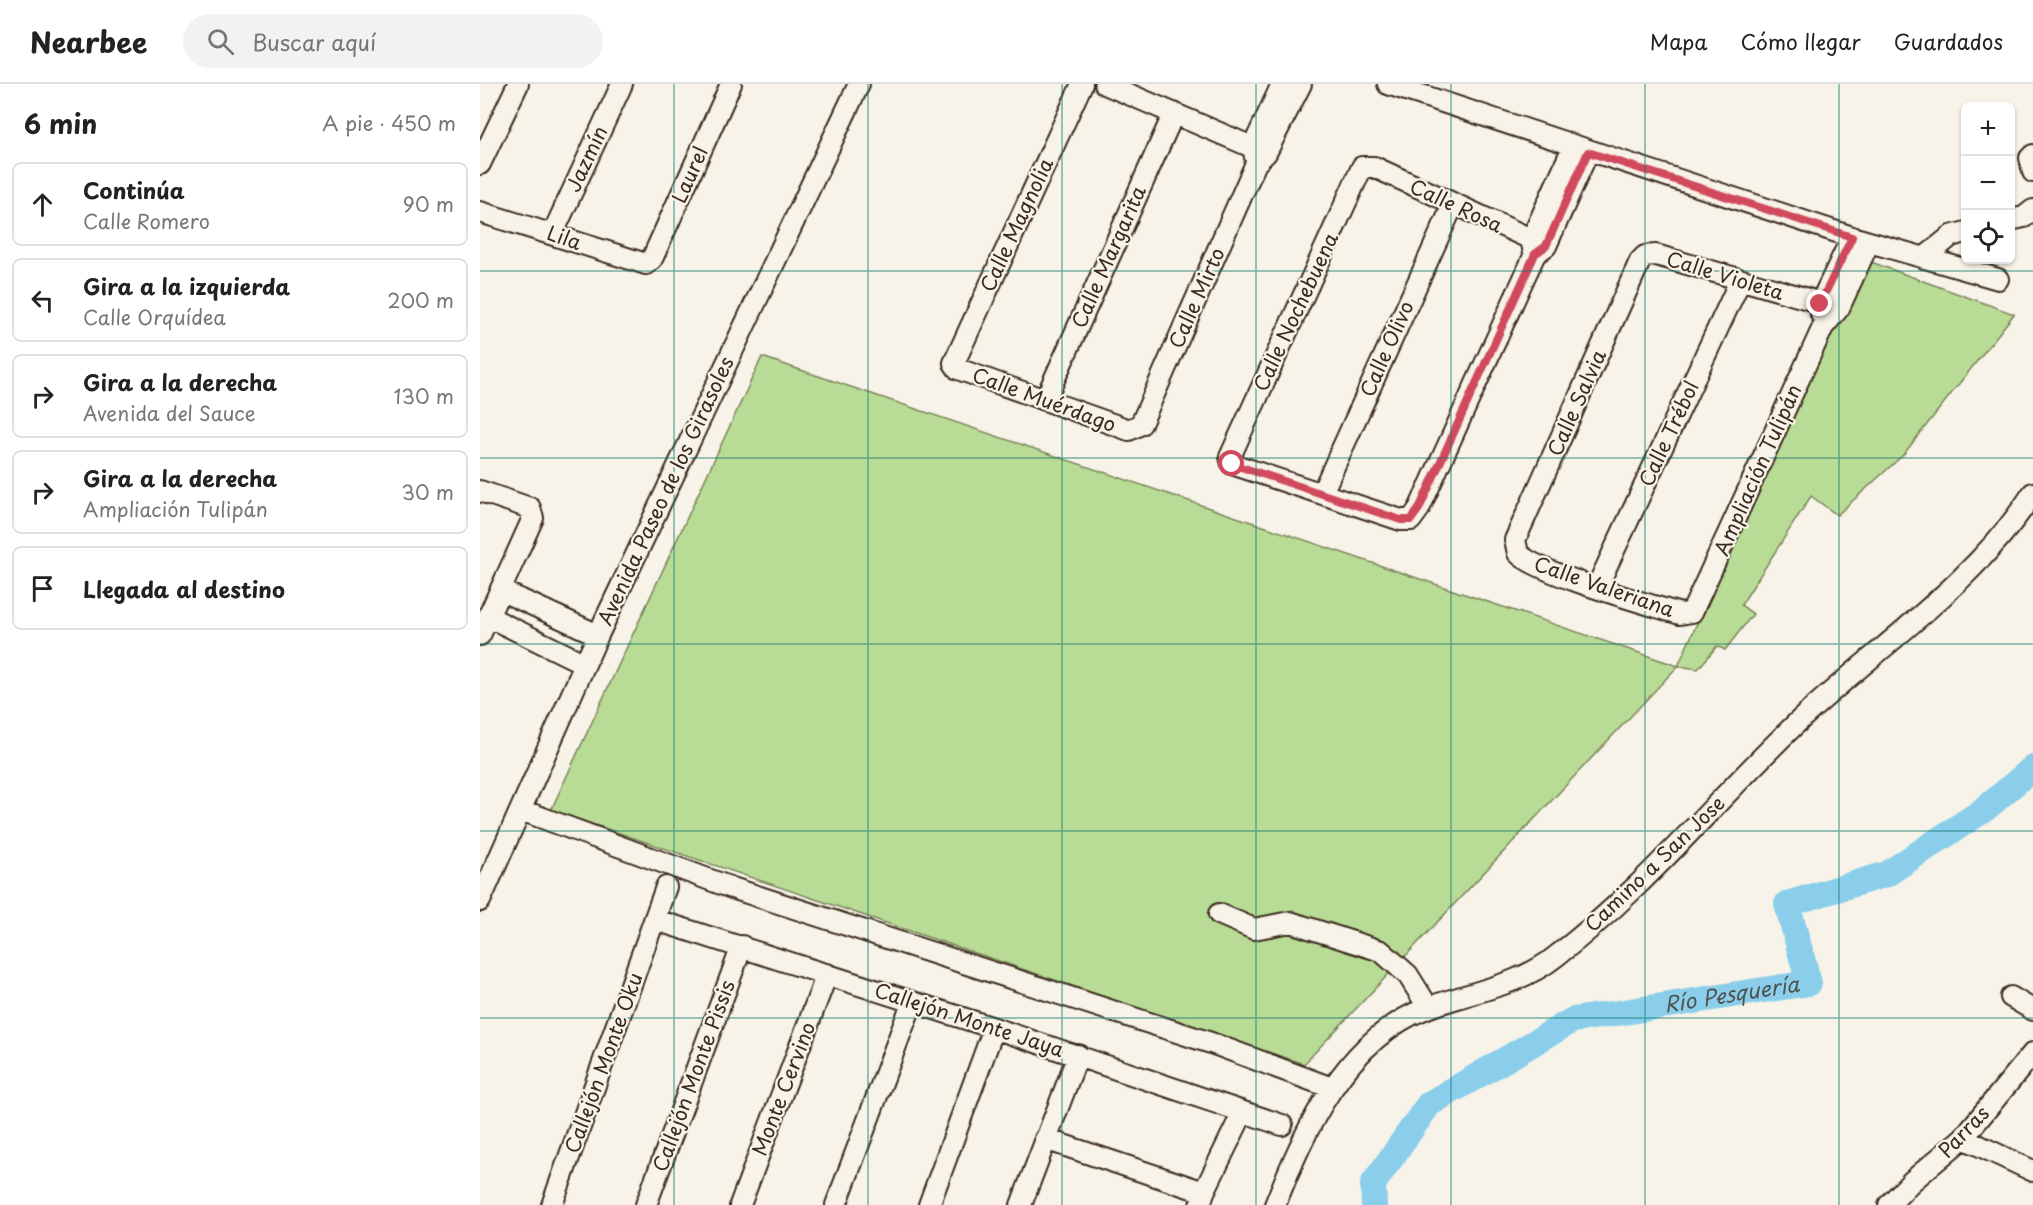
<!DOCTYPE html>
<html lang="es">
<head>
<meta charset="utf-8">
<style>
  body { margin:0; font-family:"Playpen Sans",sans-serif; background:#f2f2f2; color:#222 }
  .controls { position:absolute; right:18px; top:18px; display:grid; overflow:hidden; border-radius:9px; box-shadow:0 2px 4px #0004 }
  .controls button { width:54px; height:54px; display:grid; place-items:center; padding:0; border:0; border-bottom:2px solid #e0e0e0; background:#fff; color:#222; font:30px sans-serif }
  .stop { position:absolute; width:18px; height:18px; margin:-14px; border:4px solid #d1495b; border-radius:50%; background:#fff }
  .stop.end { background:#d1495b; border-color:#fff; box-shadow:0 2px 6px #0008 }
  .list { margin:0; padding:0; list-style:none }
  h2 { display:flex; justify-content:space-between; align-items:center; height:78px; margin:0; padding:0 24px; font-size:26px }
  h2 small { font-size:20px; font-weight:400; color:#767676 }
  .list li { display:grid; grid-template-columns:39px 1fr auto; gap:18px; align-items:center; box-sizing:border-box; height:84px; margin:0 12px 12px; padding:0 12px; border:2px solid #e0e0e0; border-radius:9px }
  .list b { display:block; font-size:22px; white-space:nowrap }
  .list p { margin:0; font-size:20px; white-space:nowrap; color:#767676 }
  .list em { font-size:20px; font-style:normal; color:#767676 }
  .icon { flex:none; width:33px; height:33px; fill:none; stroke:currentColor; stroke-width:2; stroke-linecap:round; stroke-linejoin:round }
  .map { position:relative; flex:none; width:1553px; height:1121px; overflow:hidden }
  header { display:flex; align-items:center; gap:36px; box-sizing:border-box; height:84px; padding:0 30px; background:#fff; border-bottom:2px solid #e0e0e0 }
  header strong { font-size:28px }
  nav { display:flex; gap:33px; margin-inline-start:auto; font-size:21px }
  .search { width:420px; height:54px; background:#f2f2f2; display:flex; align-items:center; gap:15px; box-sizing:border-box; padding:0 21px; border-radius:33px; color:#767676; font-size:22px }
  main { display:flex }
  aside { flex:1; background:#fff }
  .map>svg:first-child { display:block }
  .green { fill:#b8dc96; stroke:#7a835a; stroke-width:1.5 }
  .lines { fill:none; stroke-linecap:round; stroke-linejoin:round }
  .river { stroke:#8aceeb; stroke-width:26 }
  .minor-casing { stroke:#3b2a1e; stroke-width:24 }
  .minor { stroke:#f7f3e8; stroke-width:20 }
  .route { stroke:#d1495b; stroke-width:8 }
  .grid { fill:none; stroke:#0f766e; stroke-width:1.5; stroke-opacity:0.55 }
  .labels { text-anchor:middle; stroke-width:4.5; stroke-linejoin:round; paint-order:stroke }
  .street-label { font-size:20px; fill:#3b2a1e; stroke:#f7f3e8 }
  .water-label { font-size:21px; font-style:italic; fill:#4f5351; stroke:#f7f3e8 }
</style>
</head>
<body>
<header>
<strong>Nearbee</strong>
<div class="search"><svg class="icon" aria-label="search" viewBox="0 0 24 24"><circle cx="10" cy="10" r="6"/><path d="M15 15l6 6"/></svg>Buscar aquí</div>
<nav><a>Mapa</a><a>Cómo llegar</a><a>Guardados</a></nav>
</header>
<main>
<aside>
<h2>6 min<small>A pie · 450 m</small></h2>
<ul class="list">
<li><svg class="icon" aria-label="ahead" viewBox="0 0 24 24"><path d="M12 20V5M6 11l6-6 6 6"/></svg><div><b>Continúa</b><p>Calle Romero</p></div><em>90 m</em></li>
<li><svg class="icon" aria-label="left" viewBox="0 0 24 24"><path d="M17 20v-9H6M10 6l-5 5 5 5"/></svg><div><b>Gira a la izquierda</b><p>Calle Orquídea</p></div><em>200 m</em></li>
<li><svg class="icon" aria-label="right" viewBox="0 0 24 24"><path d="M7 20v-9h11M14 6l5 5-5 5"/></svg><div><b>Gira a la derecha</b><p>Avenida del Sauce</p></div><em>130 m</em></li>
<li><svg class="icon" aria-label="right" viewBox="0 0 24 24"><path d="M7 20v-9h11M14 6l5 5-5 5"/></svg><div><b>Gira a la derecha</b><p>Ampliación Tulipán</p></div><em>30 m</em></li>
<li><svg class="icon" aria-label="arrive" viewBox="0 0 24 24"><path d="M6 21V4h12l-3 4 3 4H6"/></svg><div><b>Llegada al destino</b></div></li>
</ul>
</aside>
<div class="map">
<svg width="1553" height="1121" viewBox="0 0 1553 1121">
  <rect width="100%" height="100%" fill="#f7f3e8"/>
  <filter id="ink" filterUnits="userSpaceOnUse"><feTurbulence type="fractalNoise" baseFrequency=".0167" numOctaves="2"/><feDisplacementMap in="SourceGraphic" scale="12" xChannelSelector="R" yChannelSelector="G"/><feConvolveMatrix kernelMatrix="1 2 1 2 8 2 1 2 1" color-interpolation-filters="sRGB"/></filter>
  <g filter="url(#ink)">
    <!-- green -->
    <path class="green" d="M 1380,174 L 1534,230 L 1423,371 L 1357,431 L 1331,412 L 1261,521 L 1273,530 L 1245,566 L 1237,562 L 1218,585 L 1198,582 L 824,980 L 71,726 L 282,273 L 1198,582 Z"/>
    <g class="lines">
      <!-- river -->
      <path class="river" id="s1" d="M 894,1121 L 893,1100 L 949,1020 L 1093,936 L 1329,899 L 1307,820 L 1407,790 L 1505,725 L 1553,684"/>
      <!-- minor casing -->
      <g class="minor-casing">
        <path id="minor" d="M 602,0 L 474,279 L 478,285 L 649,346 L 661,340 L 776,79 L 786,69 L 821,0
          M 625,0 L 786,69
          M 908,0 L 1372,153 L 1518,195
          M 1553,71 L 1550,74 L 1553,88
          M 775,73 L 773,63 L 802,0
          M 0,80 L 38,0
          M 0,128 L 166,180 L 172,175 L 251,0
          M 1530,136 L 1544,133 L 1553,126
          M 73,149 L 142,0
          M 1066,162 L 894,83 L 882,83 L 750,373 L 752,380 L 921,436 L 931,436 L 939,425 L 1055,170 L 1066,162 L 1108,68
          M 1054,168 L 1051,156 L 1093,63
          M 1444,174 L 1471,152 L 1486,148
          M 1359,224 L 1176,171 L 1165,172 L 1160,177 L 1035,456 L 1038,469 C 1056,489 1168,520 1200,530 L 1212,528 L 1343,243 L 1359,224 L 1389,158
          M 1341,230 L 1340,220 L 1372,153
          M 565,316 L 694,29
          M 0,407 L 50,424 L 53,434 L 0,551
          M 842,409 L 973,121
          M 1117,503 L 1260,197
          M 22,507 L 118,551
          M 9,533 L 105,580
          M 41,726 L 252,804 L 731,959 L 852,1004
          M 0,817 L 118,551 L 379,0
          M 739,830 L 774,845 L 810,838 L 901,867 L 928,891 L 948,923
          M 176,836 L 514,944 L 802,1041
          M 1531,913 L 1553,926
          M 1483,1054 L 1553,1087
          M 565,1055 L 724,1108
          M 72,1121 L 186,803
          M 166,1121 L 262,862
          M 260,1121 L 347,890
          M 356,1121 L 432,919
          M 449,1121 L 514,944
          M 541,1121 L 598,971
          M 720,1121 L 724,1108 L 763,1028
          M 795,1121 C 825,1045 865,955 947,924 C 989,908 1039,902 1075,873 C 1166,804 1238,713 1321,635 C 1399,562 1494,500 1553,409
          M 1409,1121 L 1431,1098 L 1483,1054 L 1553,969"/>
      </g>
      <!-- minor -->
      <use href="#minor" class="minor"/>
    </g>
  </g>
  <g class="lines" filter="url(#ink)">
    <!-- route -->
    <path class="route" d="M 752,380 L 921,436 L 931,436 L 939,425 L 1055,170 L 1066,162 L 1108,68 L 1372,153 L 1340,220"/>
  </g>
  <!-- grid -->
  <path class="grid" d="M 194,0 L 194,1121M 388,0 L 388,1121M 582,0 L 582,1121M 776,0 L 776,1121M 971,0 L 971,1121M 1165,0 L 1165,1121M 1359,0 L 1359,1121M 0,187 L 1553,187M 0,374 L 1553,374M 0,560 L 1553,560M 0,747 L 1553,747M 0,934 L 1553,934"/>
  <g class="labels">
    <!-- street labels -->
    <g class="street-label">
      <text transform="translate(107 75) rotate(-65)" y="7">Jazmín</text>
      <text transform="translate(210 91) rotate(-66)" y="7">Laurel</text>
      <text transform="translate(976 122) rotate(25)" y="7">Calle Rosa</text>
      <text transform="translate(537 141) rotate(-65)" y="7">Calle Magnolia</text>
      <text transform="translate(84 154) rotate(19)" y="7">Lila</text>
      <text transform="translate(629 173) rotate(-66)" y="7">Calle Margarita</text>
      <text transform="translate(1245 192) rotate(17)" y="7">Calle Violeta</text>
      <text transform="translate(717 214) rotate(-66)" y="7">Calle Mirto</text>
      <text transform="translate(816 228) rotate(-65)" y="7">Calle Nochebuena</text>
      <text transform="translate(907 265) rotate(-66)" y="7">Calle Olivo</text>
      <text transform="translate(564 316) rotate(20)" y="7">Calle Muérdago</text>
      <text transform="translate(1097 319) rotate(-66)" y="7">Calle Salvia</text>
      <text transform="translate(1189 350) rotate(-65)" y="7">Calle Trébol</text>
      <text transform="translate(1278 386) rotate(-66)" y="7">Ampliación Tulipán</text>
      <text transform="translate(186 407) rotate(-65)" y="7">Avenida Paseo de los Girasoles</text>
      <text transform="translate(1124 503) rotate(19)" y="7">Calle Valeriana</text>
      <text transform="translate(1175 780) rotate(-44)" y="7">Camino a San Jose</text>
      <text transform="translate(489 936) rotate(18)" y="7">Callejón Monte Jaya</text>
      <text transform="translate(124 979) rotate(-70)" y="7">Callejón Monte Oku</text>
      <text transform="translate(214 992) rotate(-70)" y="7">Callejón Monte Pissis</text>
      <text transform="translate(304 1005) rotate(-69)" y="7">Monte Cervino</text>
      <text transform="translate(1484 1048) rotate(-46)" y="7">Parras</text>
    </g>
    <!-- water labels -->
    <g class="water-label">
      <text dy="7" stroke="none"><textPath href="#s1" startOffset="446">Río Pesquería</textPath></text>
    </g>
  </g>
</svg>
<div class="controls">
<button>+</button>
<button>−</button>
<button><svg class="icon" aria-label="locate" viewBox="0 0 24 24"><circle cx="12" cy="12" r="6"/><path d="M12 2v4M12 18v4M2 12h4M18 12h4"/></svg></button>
</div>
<div class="stop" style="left:752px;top:380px"></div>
<div class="stop end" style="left:1340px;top:220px"></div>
</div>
</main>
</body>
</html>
